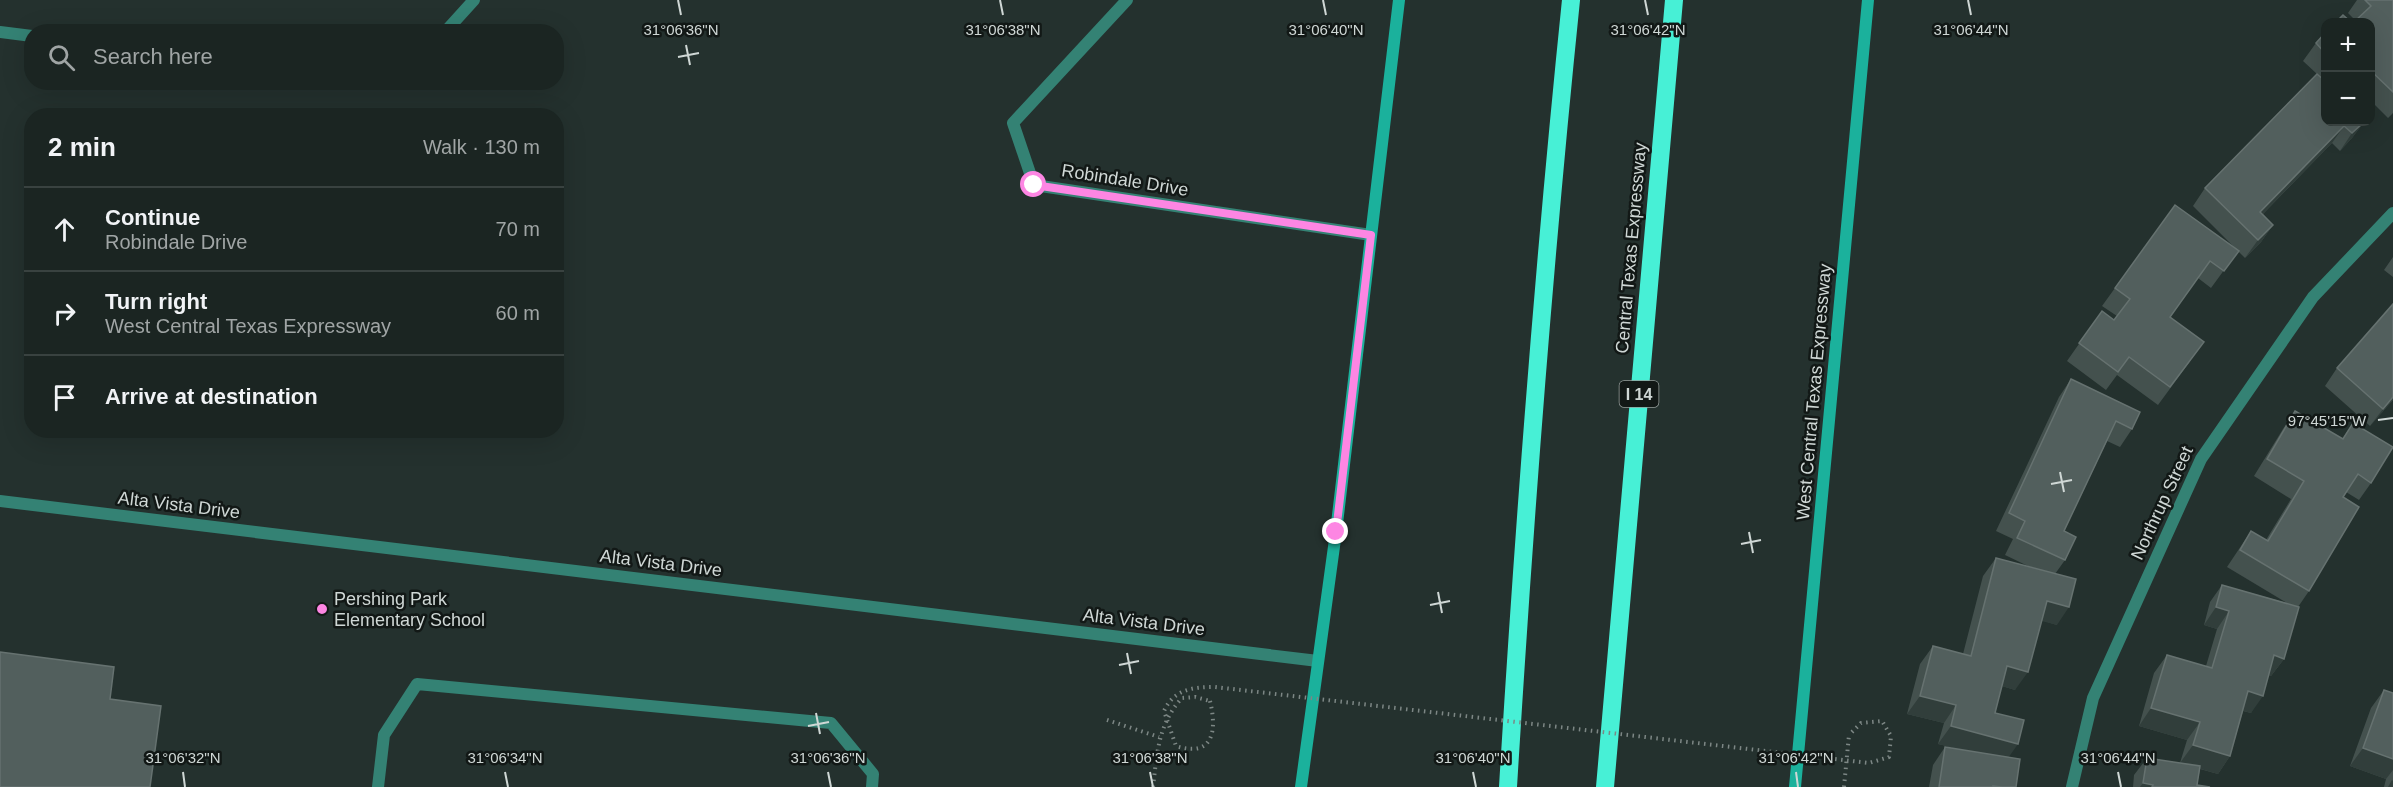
<!DOCTYPE html>
<html lang="en">
<head>
<meta charset="utf-8">
<style>
  body { margin:0; font-family:Arial,sans-serif; background:#242d2a; color:#f1f3f6 }
  .controls { position:absolute; right:18px; top:18px; display:grid; overflow:hidden; border-radius:12px; box-shadow:0 6px 24px #0002 }
  .controls button { width:54px; height:54px; display:grid; place-items:center; padding:0; border:0; border-bottom:2px solid #394240; background:#1b2522; color:#f1f3f6; font:30px sans-serif }
  .stop { position:absolute; width:18px; height:18px; margin:-14px; border:4px solid #fd86e3; border-radius:50%; background:#fff }
  .stop.end { background:#fd86e3; border-color:#fff; box-shadow:0 2px 6px #0008 }
  .list { margin:0; padding:0; list-style:none }
  h2 { display:flex; justify-content:space-between; align-items:center; height:78px; margin:0; padding:0 24px; font-size:26px }
  h2 small { font-size:20px; font-weight:400; color:#a0a5a5 }
  .list li { display:grid; grid-template-columns:39px 1fr auto; gap:18px; align-items:center; box-sizing:border-box; height:84px; padding:0 24px; border-top:2px solid #394240 }
  .list b { display:block; font-size:22px; white-space:nowrap }
  .list p { margin:0; font-size:20px; white-space:nowrap; color:#a0a5a5 }
  .list em { font-size:20px; font-style:normal; color:#a0a5a5 }
  .icon { flex:none; width:33px; height:33px; fill:none; stroke:currentColor; stroke-width:2; stroke-linecap:round; stroke-linejoin:round }
  .map { position:relative; flex:none; width:2393px; height:787px; overflow:hidden }
  .search { position:absolute; background:#1b2522; box-shadow:0 6px 24px #0002; left:24px; top:24px; width:540px; height:66px; display:flex; align-items:center; gap:15px; box-sizing:border-box; padding:0 21px; border-radius:24px; color:#a0a5a5; font-size:22px }
  .panel { position:absolute; background:#1b2522; box-shadow:0 6px 24px #0002; left:24px; top:108px; width:540px; height:330px; border-radius:24px }
  .map>svg:first-child { display:block }
  .lines { fill:none; stroke-linecap:round; stroke-linejoin:round }
  .path { stroke:#7d8785; stroke-width:4; stroke-dasharray:1.5 4.5; stroke-linecap:butt }
  .lane { stroke:#348274; stroke-width:12 }
  .street { stroke:#348274; stroke-width:12 }
  .secondary { stroke:#1bb19c; stroke-width:12 }
  .highway { stroke:#47f0d6; stroke-width:18 }
  .path-bridge { stroke:#7d8785; stroke-width:4; stroke-dasharray:1.5 4.5; stroke-linecap:butt }
  .wall { fill:#44514e }
  .shaded-wall { fill:#313e3b }
  .building { fill:#525f5d; stroke:#667270; stroke-width:1.5 }
  .route { stroke:#fd86e3; stroke-width:8 }
  .ticks { fill:none; stroke:#cfd7d5; stroke-width:2 }
  .poi-dot { fill:#fd86e3; stroke:#121816; stroke-width:2 }
  .labels { text-anchor:middle; stroke-width:5; stroke-linejoin:round; paint-order:stroke }
  .shield { fill:#121816; stroke:#969e9c; stroke-width:1.5 }
  .shield-label { font-size:16px; font-weight:bold; fill:#cfd7d5 }
  .street-label { font-size:18px; fill:#cfd7d5; stroke:#121816 }
  .poi-label { font-size:18px; fill:#cfd7d5; stroke:#121816; text-anchor:start }
  .ticks-label { font-size:15px; text-anchor:middle; fill:#cfd7d5; stroke:#121816; stroke-width:5; stroke-linejoin:round; paint-order:stroke }
</style>
</head>
<body>
<div class="map">
<svg width="2393" height="787" viewBox="0 0 2393 787">
  <rect width="100%" height="100%" fill="#24312e"/>
  <g class="lines">
    <!-- path -->
    <path class="path" d="M 1107,720 L 1159,737
      M 1153,787 C 1157,754 1158,724 1182,698 L 1195,697 L 1210,701
      M 1844,787 L 1849,735"/>
    <!-- lane -->
    <path class="lane" d="M 378,787 L 384,735 L 417,684 L 831,723 L 873,774 L 872,787"/>
    <!-- street -->
    <path class="street" d="M 1127,0 L 1013,123 L 1034,185 L 1371,235
      M 0,32 L 32,36
      M 445,32 L 474,0
      M 0,501 L 1318,661
      M 2072,787 L 2093,698 L 2201,459 L 2313,297 L 2393,213"/>
    <!-- secondary -->
    <path class="secondary" d="M 1301,787 L 1336,532 L 1399,0
      M 1795,787 L 1868,0"/>
    <!-- highway -->
    <path class="highway" d="M 1508,787 C 1524,524 1544,262 1571,0
      M 1605,787 L 1674,0"/>
    <!-- path-bridge -->
    <path class="path-bridge" d="M 1210,701 C 1217,730 1214,758 1176,746 L 1164,711 C 1174,689 1193,687 1215,687 L 1869,763 L 1889,757 L 1891,736 L 1882,721 L 1861,723 L 1849,735"/>
  </g>
  <!-- wall -->
  <path class="wall" d="M 2357,0 L 2393,0 L 2393,113 L 2388,118 L 2370,100 L 2370,22 L 2356,21 L 2348,13 Z
    M 2325,33 L 2325,122 L 2364,122 L 2352,138 L 2340,151 L 2332,143 L 2263,214 L 2273,225 L 2261,242 L 2245,258 L 2238,251 L 2211,288 L 2198,278 L 2170,317 L 2191,360 L 2158,405 L 2117,375 L 2106,390 L 2067,361 L 2102,311 L 2114,320 L 2117,316 L 2102,306 L 2115,288 L 2236,249 L 2193,206 L 2205,188 L 2317,74 L 2303,61 L 2316,43 Z
    M 2393,257 L 2393,277 L 2384,270 Z
    M 2337,368 L 2393,400 L 2370,426 L 2325,386 Z
    M 2071,379 L 2132,429 L 2120,447 L 2107,441 L 2064,531 L 2065,560 L 2055,574 L 2057,625 L 2041,620 L 2015,690 L 2002,686 L 1995,713 L 2016,787 L 1929,787 L 1933,765 L 1945,747 L 1964,750 L 1938,744 L 1944,723 L 1907,714 L 1920,664 L 1933,646 L 1963,654 L 1983,576 L 1996,558 L 2030,567 L 2005,555 L 2013,539 L 1996,531 L 2059,397 Z
    M 2295,411 L 2342,439 L 2353,423 L 2371,483 L 2359,500 L 2346,492 L 2343,497 L 2309,591 L 2298,607 L 2284,659 L 2271,676 L 2269,675 L 2251,713 L 2243,711 L 2230,756 L 2218,774 L 2200,769 L 2197,785 L 2210,787 L 2133,787 L 2134,775 L 2147,758 L 2180,763 L 2187,740 L 2139,726 L 2154,673 L 2167,655 L 2206,666 L 2217,629 L 2204,625 L 2210,602 L 2222,585 L 2287,603 L 2227,567 L 2251,531 L 2266,540 L 2291,499 L 2254,476 L 2283,429 Z
    M 2384,690 L 2393,693 L 2393,787 L 2384,787 L 2386,779 L 2350,766 L 2371,708 Z"/>
  <!-- shaded-wall -->
  <path class="shaded-wall" d="M 2364,122 L 2352,138 L 2340,151 L 2352,133 Z
    M 2344,126 L 2332,143 L 2248,229 L 2260,212 Z
    M 2273,225 L 2261,242 L 2245,258 L 2258,240 Z
    M 2393,397 L 2393,400 L 2370,426 L 2383,409 Z
    M 2047,601 L 2069,607 L 2057,625 L 2034,619 Z
    M 2216,607 L 2229,611 L 2217,629 L 2204,625 Z
    M 2274,655 L 2284,659 L 2271,676 L 2262,673 Z
    M 2007,666 L 2028,672 L 2015,690 L 1995,684 Z
    M 2248,691 L 2263,696 L 2251,713 L 2236,709 Z
    M 1920,696 L 1956,705 L 1944,723 L 1907,714 Z
    M 2151,708 L 2200,722 L 2187,740 L 2139,726 Z
    M 1951,726 L 2018,744 L 2006,761 L 1938,744 Z
    M 2193,745 L 2230,756 L 2218,774 L 2180,763 Z
    M 2363,748 L 2393,759 L 2393,770 L 2386,779 L 2350,766 Z
    M 2392,780 L 2393,781 L 2393,787 L 2388,787 Z
    M 2143,783 L 2153,785 L 2151,787 L 2140,787 Z"/>
  <!-- building -->
  <path class="building" d="M 2365,0 L 2393,0 L 2393,92 L 2370,70 L 2370,22 L 2354,22 L 2371,6 Z
    M 2343,15 L 2351,22 L 2336,22 Z
    M 2325,33 L 2325,53 L 2316,43 Z
    M 2317,74 L 2325,81 L 2325,122 L 2364,122 L 2352,133 L 2344,126 L 2260,212 L 2273,225 L 2258,240 L 2205,188 Z
    M 2175,205 L 2239,251 L 2224,271 L 2210,261 L 2170,317 L 2204,342 L 2170,387 L 2129,357 L 2118,372 L 2079,343 L 2102,311 L 2114,320 L 2130,299 L 2115,288 Z
    M 2393,304 L 2393,397 L 2383,409 L 2337,368 Z
    M 2071,379 L 2140,412 L 2132,429 L 2116,421 L 2064,531 L 2076,537 L 2065,560 L 2017,538 L 2025,521 L 2009,513 Z
    M 2295,411 L 2343,439 L 2353,423 L 2393,447 L 2371,483 L 2358,474 L 2343,497 L 2359,507 L 2309,591 L 2240,550 L 2251,531 L 2268,541 L 2304,481 L 2267,459 Z
    M 1996,558 L 2076,579 L 2069,607 L 2047,601 L 2028,672 L 2007,666 L 1995,713 L 2024,720 L 2018,744 L 1951,726 L 1956,705 L 1920,696 L 1933,646 L 1971,656 Z
    M 2222,585 L 2299,607 L 2284,659 L 2274,655 L 2263,696 L 2248,691 L 2230,756 L 2193,745 L 2200,722 L 2151,708 L 2167,655 L 2212,668 L 2229,611 L 2216,607 Z
    M 0,652 L 114,667 L 110,699 L 161,706 L 150,787 L 0,787 Z
    M 2384,690 L 2393,693 L 2393,759 L 2363,748 Z
    M 1945,747 L 2020,759 L 2016,787 L 2002,787 L 1993,786 L 1993,787 L 1939,787 Z
    M 2147,758 L 2200,766 L 2197,785 L 2210,787 L 2152,787 L 2153,785 L 2143,783 Z"/>
  <g class="lines">
    <!-- route -->
    <path class="route" d="M 1034,185 L 1371,235 L 1336,532"/>
  </g>
  <!-- ticks -->
  <path class="ticks" d="M 678,0 L 681,15M 1000,0 L 1003,15M 1323,0 L 1326,15M 1645,0 L 1648,15M 1968,0 L 1971,15M 686,45 L 690,65M 678,57 L 699,53M 2378,420 L 2393,418M 2060,472 L 2064,492M 2051,484 L 2072,480M 1749,532 L 1753,553M 1741,544 L 1761,540M 1438,592 L 1442,613M 1430,605 L 1450,601M 1127,653 L 1131,674M 1119,665 L 1139,661M 816,713 L 820,734M 808,726 L 829,722M 183,772 L 185,787M 505,772 L 508,787M 828,772 L 831,787M 1150,772 L 1153,787M 1473,772 L 1476,787M 1796,772 L 1798,787M 2118,772 L 2121,787"/>
  <!-- markers -->
  <circle class="poi-dot" cx="322" cy="609" r="6"/>
  <g class="labels">
    <!-- shield labels -->
    <rect class="shield" x="1619.5" y="381" width="39" height="26" rx="4.5"/>
    <g class="shield-label">
      <text x="1639" y="400">I 14</text>
    </g>
    <!-- street labels -->
    <g class="street-label">
      <text transform="translate(1125 180) rotate(9)" y="6">Robindale Drive</text>
      <text transform="translate(1631 248) rotate(-85)" y="6">Central Texas Expressway</text>
      <text transform="translate(1814 392) rotate(-85)" y="6">West Central Texas Expressway</text>
      <text transform="translate(2162 503) rotate(-65)" y="6">Northrup Street</text>
      <text transform="translate(179 505) rotate(7)" y="6">Alta Vista Drive</text>
      <text transform="translate(661 563) rotate(7)" y="6">Alta Vista Drive</text>
      <text transform="translate(1144 622) rotate(7)" y="6">Alta Vista Drive</text>
    </g>
    <!-- poi labels -->
    <g class="poi-label">
      <text x="334" y="605">Pershing Park<tspan x="334" dy="21">Elementary School</tspan></text>
    </g>
  </g>
  <g class="ticks-label">
    <text x="681" y="35">31°06'36"N</text>
    <text x="1003" y="35">31°06'38"N</text>
    <text x="1326" y="35">31°06'40"N</text>
    <text x="1648" y="35">31°06'42"N</text>
    <text x="1971" y="35">31°06'44"N</text>
    <text x="2327" y="426">97°45'15"W</text>
    <text x="183" y="763">31°06'32"N</text>
    <text x="505" y="763">31°06'34"N</text>
    <text x="828" y="763">31°06'36"N</text>
    <text x="1150" y="763">31°06'38"N</text>
    <text x="1473" y="763">31°06'40"N</text>
    <text x="1796" y="763">31°06'42"N</text>
    <text x="2118" y="763">31°06'44"N</text>
  </g>
</svg>
<div class="controls">
<button>+</button>
<button>−</button>
</div>
<div class="stop" style="left:1034px;top:185px"></div>
<div class="stop end" style="left:1336px;top:532px"></div>
<div class="search"><svg class="icon" aria-label="search" viewBox="0 0 24 24"><circle cx="10" cy="10" r="6"/><path d="M15 15l6 6"/></svg>Search here</div>
<section class="panel">
<h2>2 min<small>Walk · 130 m</small></h2>
<ul class="list">
<li><svg class="icon" aria-label="ahead" viewBox="0 0 24 24"><path d="M12 20V5M6 11l6-6 6 6"/></svg><div><b>Continue</b><p>Robindale Drive</p></div><em>70 m</em></li>
<li><svg class="icon" aria-label="right" viewBox="0 0 24 24"><path d="M7 20v-9h11M14 6l5 5-5 5"/></svg><div><b>Turn right</b><p>West Central Texas Expressway</p></div><em>60 m</em></li>
<li><svg class="icon" aria-label="arrive" viewBox="0 0 24 24"><path d="M6 21V4h12l-3 4 3 4H6"/></svg><div><b>Arrive at destination</b></div></li>
</ul>
</section>
</div>
</body>
</html>
